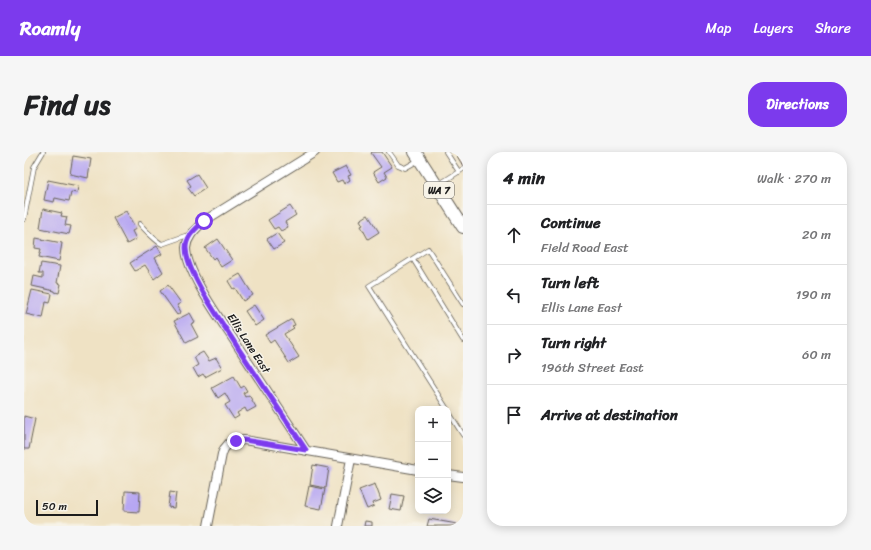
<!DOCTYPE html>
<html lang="en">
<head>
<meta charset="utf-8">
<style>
  body { margin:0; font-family:Sriracha,sans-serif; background:#f6f6f6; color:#202124 }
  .controls { position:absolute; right:12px; bottom:12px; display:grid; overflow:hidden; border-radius:8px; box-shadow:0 2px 10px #0003 }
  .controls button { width:36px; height:36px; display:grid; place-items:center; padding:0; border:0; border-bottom:1px solid #e0e0e0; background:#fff; color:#202124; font:20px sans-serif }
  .scale { position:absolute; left:12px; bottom:10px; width:62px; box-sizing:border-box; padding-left:4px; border:2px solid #1c1c1c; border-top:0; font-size:11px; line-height:14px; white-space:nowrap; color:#1c1c1c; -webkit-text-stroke:3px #f7f3e8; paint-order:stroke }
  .stop { position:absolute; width:12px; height:12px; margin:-9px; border:3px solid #7c3aed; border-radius:50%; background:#fff }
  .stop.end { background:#7c3aed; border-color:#fff; box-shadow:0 1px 4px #0008 }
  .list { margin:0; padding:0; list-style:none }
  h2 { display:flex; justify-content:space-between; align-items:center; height:52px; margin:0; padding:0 16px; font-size:17px }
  h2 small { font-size:13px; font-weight:400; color:#757577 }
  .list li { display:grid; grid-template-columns:26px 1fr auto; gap:12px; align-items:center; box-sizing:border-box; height:60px; padding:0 16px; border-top:1px solid #e0e0e0 }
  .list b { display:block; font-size:15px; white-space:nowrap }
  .list p { margin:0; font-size:13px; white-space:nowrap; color:#757577 }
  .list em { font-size:13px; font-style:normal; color:#757577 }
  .icon { flex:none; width:22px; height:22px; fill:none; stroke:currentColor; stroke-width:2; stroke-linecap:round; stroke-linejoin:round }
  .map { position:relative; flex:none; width:439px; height:374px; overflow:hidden; border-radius:16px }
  header { display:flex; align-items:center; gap:24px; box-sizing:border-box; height:56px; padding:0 20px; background:#7c3aed; color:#fff }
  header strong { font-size:19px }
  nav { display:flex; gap:22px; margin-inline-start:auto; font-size:14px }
  .intro { display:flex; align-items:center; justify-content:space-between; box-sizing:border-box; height:96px; padding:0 24px }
  h1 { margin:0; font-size:28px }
  .button { padding:10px 18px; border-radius:16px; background:#7c3aed; color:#fff; font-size:14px; font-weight:700 }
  main { display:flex; gap:24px; padding:0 24px }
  aside { flex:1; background:#fff; border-radius:16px; box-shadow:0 2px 10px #0003 }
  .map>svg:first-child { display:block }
  .building { fill:#b7a7f2 }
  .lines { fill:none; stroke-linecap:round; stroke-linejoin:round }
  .service-casing { stroke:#666157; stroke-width:5.5 }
  .minor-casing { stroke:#666157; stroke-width:10 }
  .primary-casing { stroke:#666157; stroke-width:14 }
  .service { stroke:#fff; stroke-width:4 }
  .minor { stroke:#fff; stroke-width:8 }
  .primary { stroke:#fff; stroke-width:12 }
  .route { stroke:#7c3aed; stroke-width:5 }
  .labels { text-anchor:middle; stroke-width:3; stroke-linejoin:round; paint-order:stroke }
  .shield { fill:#f7f3e8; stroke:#5e5c59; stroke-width:1 }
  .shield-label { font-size:10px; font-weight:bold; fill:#1c1c1c }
  .street-label { font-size:11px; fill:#1c1c1c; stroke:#f7f3e8 }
</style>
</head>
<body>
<header>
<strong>Roamly</strong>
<nav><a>Map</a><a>Layers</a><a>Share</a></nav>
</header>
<div class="intro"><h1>Find us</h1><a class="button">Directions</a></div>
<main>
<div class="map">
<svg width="439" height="374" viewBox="0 0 439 374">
  <rect width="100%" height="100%" fill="#f7f3e8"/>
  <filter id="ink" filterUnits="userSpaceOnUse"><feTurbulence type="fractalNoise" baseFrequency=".025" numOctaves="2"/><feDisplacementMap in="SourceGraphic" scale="8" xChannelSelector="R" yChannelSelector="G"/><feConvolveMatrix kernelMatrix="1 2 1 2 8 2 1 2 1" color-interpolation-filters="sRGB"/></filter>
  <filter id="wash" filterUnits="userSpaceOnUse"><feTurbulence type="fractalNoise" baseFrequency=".012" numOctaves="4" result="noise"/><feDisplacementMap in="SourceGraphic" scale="16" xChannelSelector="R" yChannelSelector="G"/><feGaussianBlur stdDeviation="0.9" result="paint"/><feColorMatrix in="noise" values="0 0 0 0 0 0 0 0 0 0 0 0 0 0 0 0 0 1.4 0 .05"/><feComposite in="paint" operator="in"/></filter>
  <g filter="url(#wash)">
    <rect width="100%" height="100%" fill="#efe2c4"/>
    <g id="blocks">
      <!-- building -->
      <path class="building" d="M 348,0 L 358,0 L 368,15 L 360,20 L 363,25 L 355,30 L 349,20 L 357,15 L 347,1 Z
        M 439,0 L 439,14 L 433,4 Z
        M 49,4 L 67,7 L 64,26 L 46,22 Z
        M 322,14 L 327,23 L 324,24 L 326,28 L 320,32 L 318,28 L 313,30 L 308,21 Z
        M 173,22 L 182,36 L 170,44 L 164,36 L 167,34 L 163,28 Z
        M 24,28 L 54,34 L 53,41 L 47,40 L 45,49 L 31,46 L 30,50 L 20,48 Z
        M 266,54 L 272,63 L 261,70 L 264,75 L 257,79 L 254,75 L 250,77 L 244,68 Z
        M 19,57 L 38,61 L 37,64 L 43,65 L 41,73 L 47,74 L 45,82 L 16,76 Z
        M 102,59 L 112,77 L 108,79 L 112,87 L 103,92 L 89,66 Z
        M 344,63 L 355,80 L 344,87 L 337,74 L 339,73 L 336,68 Z
        M 253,81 L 260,91 L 250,97 L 243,87 Z
        M 12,86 L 38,91 L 35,109 L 15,105 L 17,97 L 11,96 Z
        M 194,87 L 208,108 L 197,115 L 191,105 L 189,107 L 181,96 Z
        M 133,94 L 138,102 L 131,106 L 139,120 L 130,127 L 121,113 L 111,119 L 106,111 Z
        M 17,111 L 36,114 L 33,131 L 37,132 L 35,141 L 31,140 L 31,139 L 8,134 L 10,124 L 19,126 L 19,121 L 15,121 Z
        M 216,122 L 229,143 L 219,149 L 211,136 L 209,137 L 204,129 Z
        M 144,133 L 157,151 L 153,153 L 157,160 L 153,163 L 136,139 Z
        M 8,138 L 28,142 L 26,151 L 22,150 L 19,166 L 2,162 Z
        M 230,153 L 240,168 L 231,174 L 221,159 Z
        M 166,161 L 171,170 L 167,172 L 174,185 L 162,191 L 150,169 Z
        M 268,167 L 271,173 L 268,174 L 270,176 L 260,182 L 275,205 L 265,211 L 250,188 L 246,191 L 241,183 Z
        M 179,200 L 185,209 L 192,206 L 198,216 L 181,225 L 179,222 L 174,225 L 169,216 L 174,213 L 170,205 Z
        M 210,224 L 217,236 L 220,234 L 223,239 L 219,241 L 221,245 L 225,243 L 232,255 L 223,260 L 221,256 L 213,261 L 215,264 L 210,267 L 201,253 L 206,250 L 201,241 L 194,246 L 188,236 Z
        M 0,264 L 11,267 L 5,297 L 0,297 Z
        M 289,313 L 305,316 L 302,336 L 286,333 Z
        M 351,332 L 357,348 L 349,351 L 350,354 L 343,357 L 335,338 Z
        M 285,334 L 301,337 L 297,357 L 281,354 Z
        M 101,339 L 116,340 L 115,360 L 100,359 Z
        M 146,340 L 152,341 L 150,356 L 144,355 Z
        M 368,342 L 380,344 L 377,359 L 365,357 Z
        M 405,367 L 433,372 L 432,374 L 403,374 Z
        M 341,369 L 348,370 L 348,374 L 340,374 Z"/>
    </g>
  </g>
  <g filter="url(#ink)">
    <use href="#blocks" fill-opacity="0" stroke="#666157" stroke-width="1"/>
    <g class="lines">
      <!-- service casing -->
      <g class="service-casing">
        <path id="service" d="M 365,0 L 374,13 L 381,16 L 395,8
          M 422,0 L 435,20
          M 414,33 L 439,17
          M 0,67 L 10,15 L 19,0
          M 116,72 C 120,77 133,90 138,92 L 161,84 L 166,84
          M 389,107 L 439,188
          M 423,257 L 345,134 L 404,97 L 439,152
          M 424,259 L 439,283"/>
      </g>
      <!-- minor casing -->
      <g class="minor-casing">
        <path id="minor" d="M 282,298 C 259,263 236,228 213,193 C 199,171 162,121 162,96 C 163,84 172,77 180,69 L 291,0
          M 424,323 L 439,325
          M 184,374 L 198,302 L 200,297 L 205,291 L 220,288 L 394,318
          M 314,374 L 327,307"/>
      </g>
      <!-- primary casing -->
      <g class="primary-casing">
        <path id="primary" d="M 391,0 L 439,75"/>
      </g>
      <!-- service -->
      <use href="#service" class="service"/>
      <!-- minor -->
      <use href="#minor" class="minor"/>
      <!-- primary -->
      <use href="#primary" class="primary"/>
    </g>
  </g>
  <g class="lines" filter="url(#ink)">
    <!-- route -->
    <path class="route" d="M 180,69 C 172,77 162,84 162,96 C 162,121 200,173 214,196 C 237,230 259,264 282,298 L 220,288 L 212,289"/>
  </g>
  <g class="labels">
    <!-- shield labels -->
    <rect class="shield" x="400" y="30" width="30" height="16" rx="3"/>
    <g class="shield-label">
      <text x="415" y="42">WA 7</text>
    </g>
    <!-- street labels -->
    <g class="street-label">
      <text transform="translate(225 191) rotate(57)" y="4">Ellis Lane East</text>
    </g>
  </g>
</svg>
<div class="controls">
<button>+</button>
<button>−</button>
<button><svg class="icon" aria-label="layers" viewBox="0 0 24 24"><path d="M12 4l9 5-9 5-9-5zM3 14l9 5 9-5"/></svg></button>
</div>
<div class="scale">50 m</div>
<div class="stop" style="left:180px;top:69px"></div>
<div class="stop end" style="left:212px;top:289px"></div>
</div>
<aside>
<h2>4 min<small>Walk · 270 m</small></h2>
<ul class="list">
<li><svg class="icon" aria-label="ahead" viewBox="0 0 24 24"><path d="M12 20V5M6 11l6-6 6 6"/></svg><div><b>Continue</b><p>Field Road East</p></div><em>20 m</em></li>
<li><svg class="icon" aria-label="left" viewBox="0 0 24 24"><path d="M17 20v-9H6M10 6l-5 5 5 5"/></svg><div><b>Turn left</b><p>Ellis Lane East</p></div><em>190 m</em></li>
<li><svg class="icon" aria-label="right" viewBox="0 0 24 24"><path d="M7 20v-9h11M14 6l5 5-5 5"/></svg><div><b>Turn right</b><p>196th Street East</p></div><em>60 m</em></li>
<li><svg class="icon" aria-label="arrive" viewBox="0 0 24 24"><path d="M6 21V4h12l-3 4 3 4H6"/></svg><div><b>Arrive at destination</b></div></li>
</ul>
</aside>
</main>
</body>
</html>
